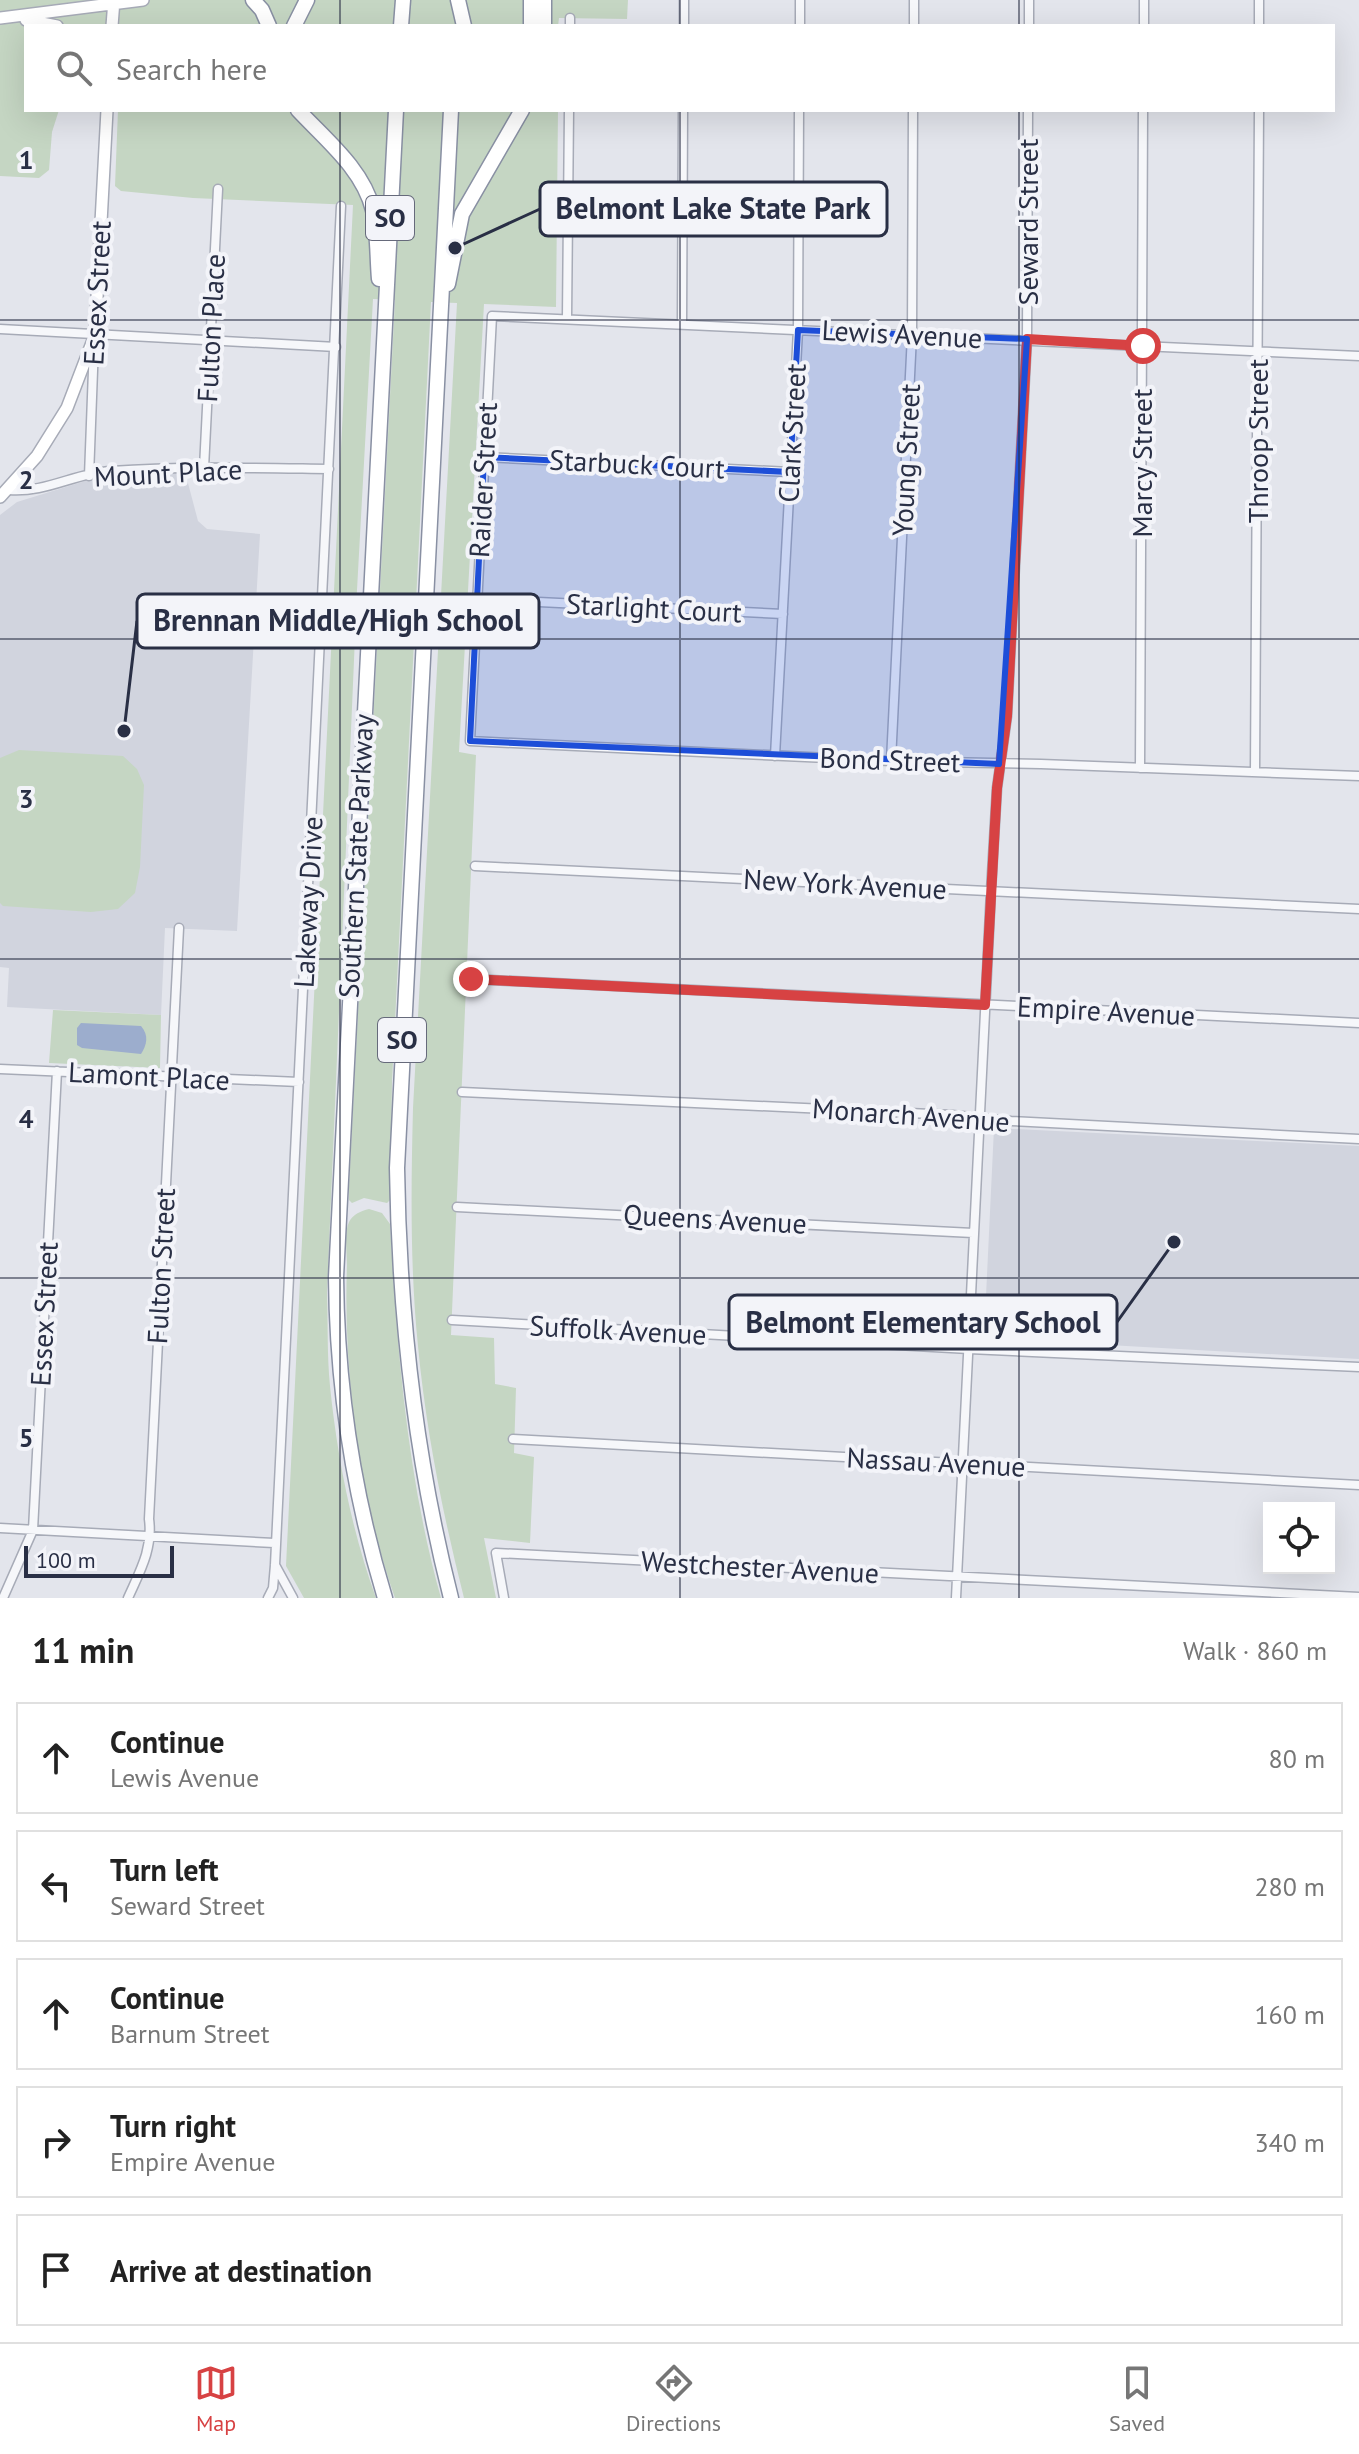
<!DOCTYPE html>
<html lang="en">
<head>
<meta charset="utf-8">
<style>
  body { margin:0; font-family:"PT Sans",sans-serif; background:#f2f2f2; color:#222 }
  .controls { position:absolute; right:24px; bottom:24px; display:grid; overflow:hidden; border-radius:0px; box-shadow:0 8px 32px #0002 }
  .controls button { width:72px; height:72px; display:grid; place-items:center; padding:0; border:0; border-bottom:2px solid #e0e0e0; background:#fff; color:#222; font:40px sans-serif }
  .scale { position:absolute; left:24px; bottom:20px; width:150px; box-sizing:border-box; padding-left:8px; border:4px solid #292f45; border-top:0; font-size:22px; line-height:28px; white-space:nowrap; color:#292f45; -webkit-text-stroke:6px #f3f4f9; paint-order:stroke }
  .stop { position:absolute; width:24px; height:24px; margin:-18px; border:6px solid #d74243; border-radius:50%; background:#fff }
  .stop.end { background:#d74243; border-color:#fff; box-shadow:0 2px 8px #0008 }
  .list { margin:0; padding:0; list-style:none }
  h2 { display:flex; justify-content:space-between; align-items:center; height:104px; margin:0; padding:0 32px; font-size:34px }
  h2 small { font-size:26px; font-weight:400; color:#767676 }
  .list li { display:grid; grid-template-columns:52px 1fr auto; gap:24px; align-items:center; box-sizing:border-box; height:112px; margin:0 16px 16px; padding:0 16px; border:2px solid #e0e0e0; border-radius:0px }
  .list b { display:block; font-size:30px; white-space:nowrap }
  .list p { margin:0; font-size:26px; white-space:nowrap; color:#767676 }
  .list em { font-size:26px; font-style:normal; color:#767676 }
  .icon { flex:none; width:44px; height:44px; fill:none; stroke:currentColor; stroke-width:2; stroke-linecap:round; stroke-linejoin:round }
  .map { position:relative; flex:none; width:1359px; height:1598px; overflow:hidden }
  .search { position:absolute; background:#fff; box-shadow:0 8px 32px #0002; left:24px; right:24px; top:24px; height:88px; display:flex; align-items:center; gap:20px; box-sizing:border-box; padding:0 28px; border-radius:0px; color:#767676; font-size:30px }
  .sheet { height:744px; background:#fff }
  nav { display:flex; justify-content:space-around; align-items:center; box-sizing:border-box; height:112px; border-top:2px solid #e0e0e0; background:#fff; font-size:22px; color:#767676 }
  nav a { display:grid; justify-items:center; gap:4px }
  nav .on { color:#d74243 }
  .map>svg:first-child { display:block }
  .built { fill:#d1d4de }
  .green { fill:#c5d6c3 }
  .water { fill:#9cadcd }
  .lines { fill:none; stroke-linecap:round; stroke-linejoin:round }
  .street-casing { stroke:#a7abb7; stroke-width:11 }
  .secondary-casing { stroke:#a7abb7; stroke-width:14 }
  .highway-casing { stroke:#8990a3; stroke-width:17 }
  .street { stroke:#f6f7fa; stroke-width:8 }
  .secondary { stroke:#fff; stroke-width:11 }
  .highway { stroke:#fff; stroke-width:14 }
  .route { stroke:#d74243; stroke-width:10 }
  .marked { fill:#1d4ed8; fill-opacity:0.2; stroke:#1d4ed8; stroke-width:6; stroke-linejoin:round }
  .grid { fill:none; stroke:#292f45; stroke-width:2; stroke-opacity:0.55 }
  .labels { text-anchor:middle; stroke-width:8; stroke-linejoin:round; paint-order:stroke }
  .shield { fill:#f3f4f9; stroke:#666a7b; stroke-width:2 }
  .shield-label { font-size:26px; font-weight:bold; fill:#292f45 }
  .street-label { font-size:28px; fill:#292f45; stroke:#f3f4f9 }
  .grid-label { font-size:26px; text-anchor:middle; font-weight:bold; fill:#292f45; stroke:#f3f4f9; stroke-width:8; stroke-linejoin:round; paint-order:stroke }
  .leader { fill:none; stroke:#292f45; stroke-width:3 }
  .callout-dot { fill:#292f45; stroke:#f3f4f9; stroke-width:3 }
  .callout { fill:#f3f4f9; stroke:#292f45; stroke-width:3 }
  .callout-label { font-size:30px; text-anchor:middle; font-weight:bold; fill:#292f45 }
</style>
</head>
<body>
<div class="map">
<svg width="1359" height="1598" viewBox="0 0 1359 1598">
  <rect width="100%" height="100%" fill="#e3e5ec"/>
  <!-- built -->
  <path class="built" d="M 184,468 L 198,521 L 207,529 L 260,534 L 237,931 L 165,928 L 161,1015 L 7,1007 L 9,968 L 0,967 L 0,515 L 17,502 L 108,474 Z
    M 994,1128 L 1359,1146 L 1359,1359 L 984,1338 Z"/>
  <!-- green -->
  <path class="green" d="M 0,0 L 628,0 L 627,19 L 559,18 L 558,26 L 26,26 L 26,110 L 59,110 L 52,132 L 49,170 L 39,178 L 0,176 Z
    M 118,110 L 558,110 L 556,307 L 484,304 L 459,752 L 476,755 L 451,1335 L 494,1338 L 495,1384 L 516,1388 L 514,1453 L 534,1457 L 530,1543 L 484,1538 L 496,1598 L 464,1598 C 443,1515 426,1431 418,1346 C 410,1268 411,1187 413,1108 L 457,303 L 431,302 L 392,1082 L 390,1200 L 387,1203 L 364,1198 L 352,1203 L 349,1200 L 349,1187 L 395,300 L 373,299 L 357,590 L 327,1292 C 328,1323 327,1355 330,1386 C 337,1456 352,1532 376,1598 L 304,1598 L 286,1566 L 353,205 L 193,198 L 121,191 L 115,186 Z
    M 19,750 L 123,756 L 137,769 L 144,785 L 140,867 L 135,893 L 118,909 L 91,912 L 3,906 L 0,903 L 0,758 Z
    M 53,1010 L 161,1015 L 160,1068 L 49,1063 Z
    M 369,1209 L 382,1213 L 390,1224 C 397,1349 407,1477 441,1598 L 395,1598 C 359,1496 343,1373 347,1265 C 347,1252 344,1233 349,1222 C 353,1214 361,1211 369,1209 Z"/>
  <!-- water -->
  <path class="water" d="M 81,1023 L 141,1026 C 149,1035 147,1045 141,1054 L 82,1048 L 77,1045 L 77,1028 Z"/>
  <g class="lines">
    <!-- street casing -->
    <g class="street-casing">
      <path id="street" d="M 570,26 L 570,18
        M 684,26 L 684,0
        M 800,26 L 800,0
        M 914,26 L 914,0
        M 1029,26 L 1029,0
        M 1144,26 L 1144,0
        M 1259,26 L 1259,0
        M 567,318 L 569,110
        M 682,324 L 683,110
        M 0,329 L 336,347
        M 1359,356 L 492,316 L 470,741 L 891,761 L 1041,764 L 1359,776
        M 484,457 L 790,472
        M 204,468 L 218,189
        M 89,476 L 94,344
        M 9,490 C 46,493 75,473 111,471 C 184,466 257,468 329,469
        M 478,599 L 783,614
        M 775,756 L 798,330 L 799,110
        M 891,761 L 912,335 L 913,110
        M 1140,768 L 1143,110
        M 1255,772 L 1259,110
        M 475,866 L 1359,909
        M 471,979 L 1359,1023
        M 0,1069 L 299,1082
        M 462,1092 L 952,1115 L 1011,1121 L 1359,1139
        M 457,1207 L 973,1233
        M 452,1320 L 969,1349 L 1359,1367
        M 513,1439 L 1359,1485
        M 0,1528 L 274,1543
        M 275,1565 L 293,1598
        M 3,1598 L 33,1530 L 57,1071
        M 128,1598 C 140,1571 153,1549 149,1519 L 179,928
        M 268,1598 L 273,1588 L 275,1565 L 341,206
        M 504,1598 L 496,1553 L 1359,1597
        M 956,1598 L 991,891 L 997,788 L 1007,716 L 1027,339 L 1028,110"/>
    </g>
    <!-- secondary casing -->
    <g class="secondary-casing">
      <path id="secondary" d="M 0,18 L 143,0
        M 26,20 L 57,26
        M 112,26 L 114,0
        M 0,497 L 37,456 L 67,408 L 95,335 L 107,110"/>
    </g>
    <!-- highway casing -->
    <g class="highway-casing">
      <path id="highway" d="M 253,0 L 262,10 L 269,26
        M 458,0 L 464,26
        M 544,0 L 544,26
        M 294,26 L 307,0
        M 401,26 L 403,0
        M 531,26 L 531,0
        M 298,110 C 325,139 363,169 373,210 C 378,232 377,256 379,279
        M 451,110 L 397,1168 C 399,1314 415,1457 451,1598
        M 448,284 L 462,214 L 522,110
        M 385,1598 C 353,1493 337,1387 336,1277 L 396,110"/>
    </g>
    <!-- street -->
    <use href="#street" class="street"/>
    <!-- secondary -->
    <use href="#secondary" class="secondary"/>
    <!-- highway -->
    <use href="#highway" class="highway"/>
  </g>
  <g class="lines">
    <!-- route -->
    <path class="route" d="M 471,979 L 985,1005 L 997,788 L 1007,716 L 1027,339 L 1143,346"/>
  </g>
  <!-- marked area -->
  <path class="marked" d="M 798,330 L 1027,339 L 999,764 L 470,741 L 484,457 L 790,472 Z"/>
  <!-- grid -->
  <path class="grid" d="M 340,0 L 340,26M 680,0 L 680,26M 1019,0 L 1019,26M 340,110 L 340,1598M 680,110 L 680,1598M 1019,110 L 1019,1598M 0,320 L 1359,320M 0,639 L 1359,639M 0,959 L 1359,959M 0,1278 L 1359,1278"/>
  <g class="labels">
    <!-- shield labels -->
    <g class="shield">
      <rect x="366" y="196" width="48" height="44" rx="6"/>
      <rect x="378" y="1018" width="48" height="44" rx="6"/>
    </g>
    <g class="shield-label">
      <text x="390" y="227">SO</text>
      <text x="402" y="1049">SO</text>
    </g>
    <!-- street labels -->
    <g class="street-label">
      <text transform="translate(1028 222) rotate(-90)" y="10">Seward Street</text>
      <text transform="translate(97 293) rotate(-87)" y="10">Essex Street</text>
      <text transform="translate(211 328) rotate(-87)" y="10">Fulton Place</text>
      <text transform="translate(902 334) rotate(3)" y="10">Lewis Avenue</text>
      <text transform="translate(792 433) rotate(-87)" y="10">Clark Street</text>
      <text transform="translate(1258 441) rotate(-90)" y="10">Throop Street</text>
      <text transform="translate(906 460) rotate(-87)" y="10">Young Street</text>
      <text transform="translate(1142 463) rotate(-90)" y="10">Marcy Street</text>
      <text transform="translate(637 464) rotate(3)" y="10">Starbuck Court</text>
      <text transform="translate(168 473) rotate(-3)" y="10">Mount Place</text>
      <text transform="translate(483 480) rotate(-87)" y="10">Raider Street</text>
      <text transform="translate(654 608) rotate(3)" y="10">Starlight Court</text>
      <text transform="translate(890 760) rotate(2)" y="10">Bond Street</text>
      <text transform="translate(356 856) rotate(-87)" y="10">Southern State Parkway</text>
      <text transform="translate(845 884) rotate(3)" y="10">New York Avenue</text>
      <text transform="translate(308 902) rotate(-87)" y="10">Lakeway Drive</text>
      <text transform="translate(1106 1011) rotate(3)" y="10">Empire Avenue</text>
      <text transform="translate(149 1076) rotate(3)" y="10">Lamont Place</text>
      <text transform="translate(911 1115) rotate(4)" y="10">Monarch Avenue</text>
      <text transform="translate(715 1219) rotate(3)" y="10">Queens Avenue</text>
      <text transform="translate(161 1266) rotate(-87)" y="10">Fulton Street</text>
      <text transform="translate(44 1314) rotate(-87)" y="10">Essex Street</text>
      <text transform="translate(618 1330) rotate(3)" y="10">Suffolk Avenue</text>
      <text transform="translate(936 1462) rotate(3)" y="10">Nassau Avenue</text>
      <text transform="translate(760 1567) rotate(3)" y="10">Westchester Avenue</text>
    </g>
  </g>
  <g class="grid-label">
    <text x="26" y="169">1</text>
    <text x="26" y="489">2</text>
    <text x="26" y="808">3</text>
    <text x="26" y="1128">4</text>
    <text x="26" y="1447">5</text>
  </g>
  <!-- callouts -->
  <path class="leader" d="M455 248L540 209M124 731L137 621M1174 1242L1117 1322"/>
  <g class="callout-dot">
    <circle cx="455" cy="248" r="8"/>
    <circle cx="124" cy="731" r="8"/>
    <circle cx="1174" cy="1242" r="8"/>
  </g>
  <g class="callout">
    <rect x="540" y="182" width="347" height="54" rx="8"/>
    <rect x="137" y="594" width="402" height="54" rx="8"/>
    <rect x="729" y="1295" width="388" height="54" rx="8"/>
  </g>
  <g class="callout-label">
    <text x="713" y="219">Belmont Lake State Park</text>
    <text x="338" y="631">Brennan Middle/High School</text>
    <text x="923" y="1333">Belmont Elementary School</text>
  </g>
</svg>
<div class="controls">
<button><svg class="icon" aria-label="locate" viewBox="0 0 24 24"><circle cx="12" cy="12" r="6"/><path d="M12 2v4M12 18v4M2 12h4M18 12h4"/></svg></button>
</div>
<div class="scale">100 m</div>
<div class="stop" style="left:1143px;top:346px"></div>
<div class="stop end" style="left:471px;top:979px"></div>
<div class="search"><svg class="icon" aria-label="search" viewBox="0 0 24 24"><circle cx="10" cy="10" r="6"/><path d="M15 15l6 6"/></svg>Search here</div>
</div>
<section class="sheet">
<h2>11 min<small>Walk · 860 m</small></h2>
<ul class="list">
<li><svg class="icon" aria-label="ahead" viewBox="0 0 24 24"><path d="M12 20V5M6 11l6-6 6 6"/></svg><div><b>Continue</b><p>Lewis Avenue</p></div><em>80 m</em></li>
<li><svg class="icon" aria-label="left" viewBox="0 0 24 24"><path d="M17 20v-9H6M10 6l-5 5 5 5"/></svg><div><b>Turn left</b><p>Seward Street</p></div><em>280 m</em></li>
<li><svg class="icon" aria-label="ahead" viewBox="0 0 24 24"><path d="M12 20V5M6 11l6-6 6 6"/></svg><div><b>Continue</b><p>Barnum Street</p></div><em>160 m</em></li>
<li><svg class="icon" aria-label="right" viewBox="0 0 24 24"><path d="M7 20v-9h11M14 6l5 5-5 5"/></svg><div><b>Turn right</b><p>Empire Avenue</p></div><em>340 m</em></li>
<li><svg class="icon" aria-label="arrive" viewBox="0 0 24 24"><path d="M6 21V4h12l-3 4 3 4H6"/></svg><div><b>Arrive at destination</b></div></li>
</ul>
</section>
<nav>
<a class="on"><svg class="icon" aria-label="map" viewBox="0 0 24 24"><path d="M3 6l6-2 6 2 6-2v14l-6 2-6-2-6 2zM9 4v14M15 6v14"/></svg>Map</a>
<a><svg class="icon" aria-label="directions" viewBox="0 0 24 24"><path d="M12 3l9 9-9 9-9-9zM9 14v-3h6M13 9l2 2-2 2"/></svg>Directions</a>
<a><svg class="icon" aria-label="saved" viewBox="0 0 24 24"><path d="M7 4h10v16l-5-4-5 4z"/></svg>Saved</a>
</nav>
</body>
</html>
